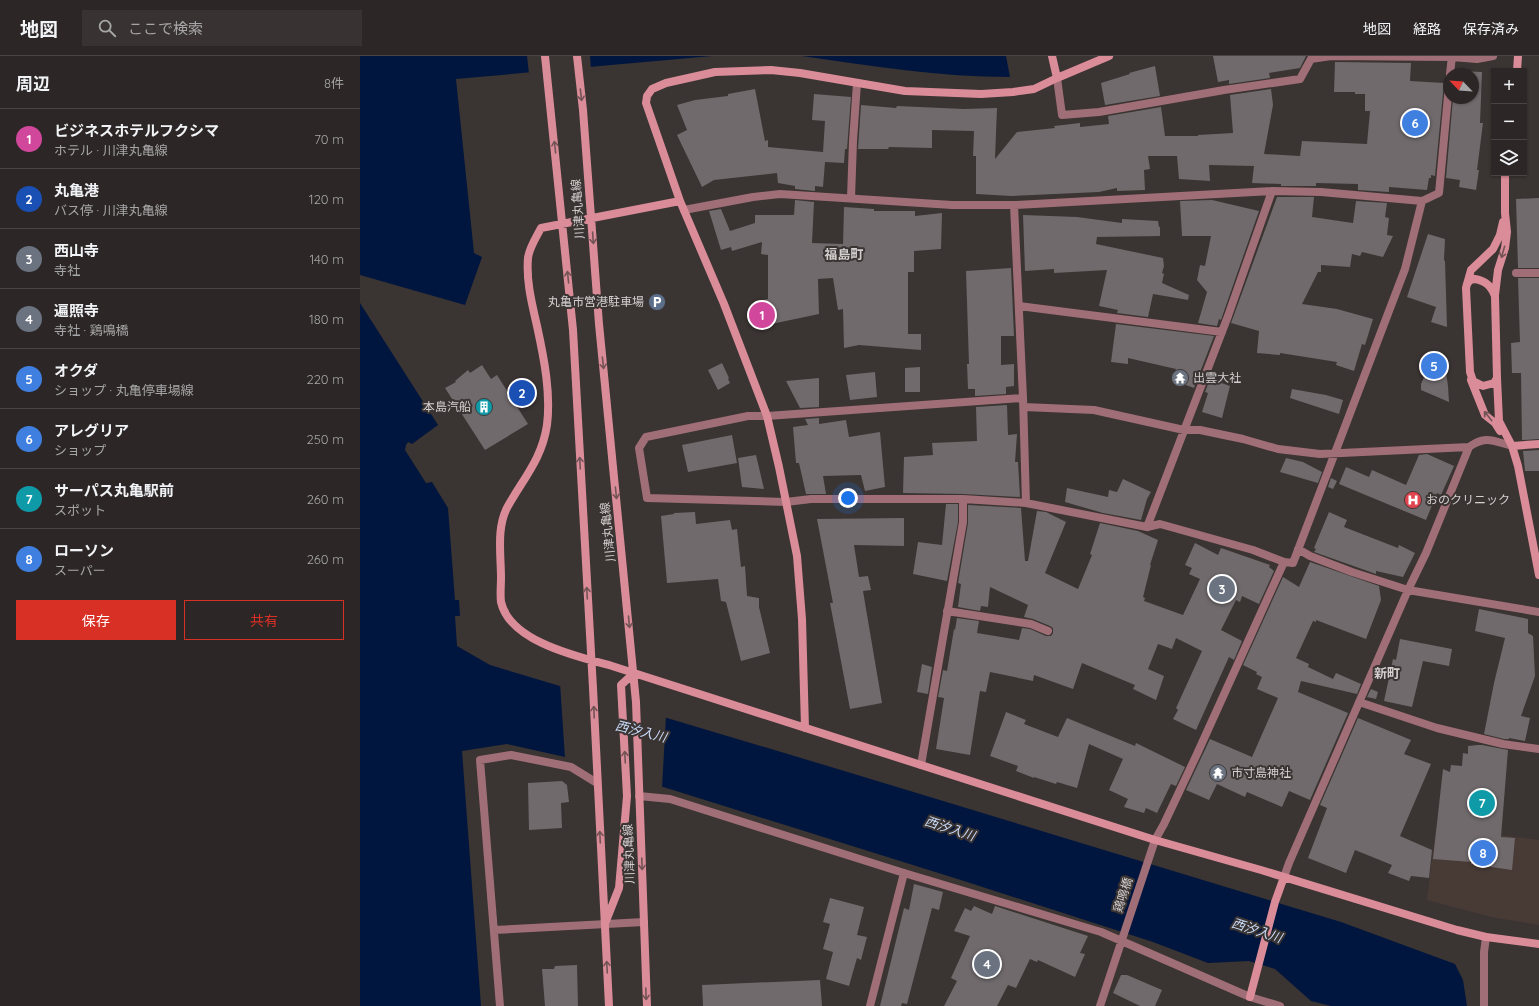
<!DOCTYPE html>
<html lang="ja">
<head>
<meta charset="utf-8">
<style>
  body { margin:0; font-family:Quicksand,"Noto Sans JP",sans-serif; background:#383332; color:#f1f3f6 }
  .controls { position:absolute; right:12px; top:12px; display:grid; overflow:hidden; border-radius:0px; box-shadow:0 1px 3px #0004 }
  .controls button { width:36px; height:36px; display:grid; place-items:center; padding:0; border:0; border-bottom:1px solid #484443; background:#2c2726; color:#f1f3f6; font:20px sans-serif }
  .compass { position:absolute; left:1083px; top:12px; width:36px; height:36px; border-radius:50%; background:#2c2726; box-shadow:0 1px 3px #0004; rotate:295deg }
  .you { position:absolute; left:488px; top:442px; width:14px; height:14px; margin:-10px; border:3px solid #fff; border-radius:50%; background:#1a73e8; box-shadow:0 0 0 6px #1a73e833 }
  .badge { display:grid; place-items:center; width:26px; height:26px; border-radius:50%; background:#d93025; color:#fff; font-size:13px; font-weight:700 }
  .pin { position:absolute; translate:-50% -50%; border:2px solid #fff; box-shadow:0 1px 4px #0006 }
  .list { margin:0; padding:0; list-style:none }
  h2 { display:flex; justify-content:space-between; align-items:center; height:52px; margin:0; padding:0 16px; font-size:17px }
  h2 small { font-size:13px; font-weight:400; color:#a6a5a7 }
  .list li { display:grid; grid-template-columns:26px 1fr auto; gap:12px; align-items:center; box-sizing:border-box; height:60px; padding:0 16px; border-top:1px solid #484443 }
  .list b { display:block; font-size:15px; white-space:nowrap }
  .list p { margin:0; font-size:13px; white-space:nowrap; color:#a6a5a7 }
  .list em { font-size:13px; font-style:normal; color:#a6a5a7 }
  .actions { display:flex; gap:8px; padding:12px 16px }
  .actions a { flex:1; padding:9px 0; border:1px solid #d93025; border-radius:0px; text-align:center; font-size:14px; color:#d93025 }
  .actions .main { background:#d93025; color:#fff }
  .icon { flex:none; width:22px; height:22px; fill:none; stroke:currentColor; stroke-width:2; stroke-linecap:round; stroke-linejoin:round }
  .map { position:relative; flex:none; width:1179px; height:950px; overflow:hidden }
  header { display:flex; align-items:center; gap:24px; box-sizing:border-box; height:56px; padding:0 20px; background:#2c2726; border-bottom:1px solid #484443 }
  header strong { font-size:19px }
  nav { display:flex; gap:22px; margin-inline-start:auto; font-size:14px }
  .search { width:280px; height:36px; background:#383332; display:flex; align-items:center; gap:10px; box-sizing:border-box; padding:0 14px; border-radius:0px; color:#a6a5a7; font-size:15px }
  main { display:flex }
  aside { flex:1; background:#2c2726 }
  .map>svg:first-child { display:block }
  .built { fill:#483b36 }
  .water { fill:#01163e }
  .pier { fill:#3a3432 }
  .building { fill:#706a6d }
  .lines { fill:none; stroke-linecap:round; stroke-linejoin:round }
  .street { stroke:#a06e76; stroke-width:8 }
  .secondary { stroke:#db8c99; stroke-width:8 }
  .oneway { stroke:#725356 }
  .labels { text-anchor:middle; stroke-width:4; stroke-linejoin:round; paint-order:stroke }
  .street-label { font-size:12px; fill:#d4d0cf; stroke:#3a3432 }
  .poi-label { font-size:12px; fill:#d4d0cf; stroke:#3a3432; text-anchor:start }
  .neighbourhood-label { font-size:13px; font-weight:bold; fill:#d4d0cf; stroke:#3a3432 }
  .water-label { font-size:13px; font-style:italic; fill:#c8daf8; stroke:#3a3432 }
</style>
</head>
<body>
<header>
<strong>地図</strong>
<div class="search"><svg class="icon" aria-label="search" viewBox="0 0 24 24"><circle cx="10" cy="10" r="6"/><path d="M15 15l6 6"/></svg>ここで検索</div>
<nav><a>地図</a><a>経路</a><a>保存済み</a></nav>
</header>
<main>
<aside>
<h2>周辺<small>8件</small></h2>
<ul class="list">
<li><span class="badge" style="background:#d1479c">1</span><div><b>ビジネスホテルフクシマ</b><p>ホテル · 川津丸亀線</p></div><em>70 m</em></li>
<li><span class="badge" style="background:#1a4fb4">2</span><div><b>丸亀港</b><p>バス停 · 川津丸亀線</p></div><em>120 m</em></li>
<li><span class="badge" style="background:#6b7280">3</span><div><b>西山寺</b><p>寺社</p></div><em>140 m</em></li>
<li><span class="badge" style="background:#6b7280">4</span><div><b>遍照寺</b><p>寺社 · 鶏鳴橋</p></div><em>180 m</em></li>
<li><span class="badge" style="background:#3f7fe0">5</span><div><b>オクダ</b><p>ショップ · 丸亀停車場線</p></div><em>220 m</em></li>
<li><span class="badge" style="background:#3f7fe0">6</span><div><b>アレグリア</b><p>ショップ</p></div><em>250 m</em></li>
<li><span class="badge" style="background:#0f9aa8">7</span><div><b>サーパス丸亀駅前</b><p>スポット</p></div><em>260 m</em></li>
<li><span class="badge" style="background:#3f7fe0">8</span><div><b>ローソン</b><p>スーパー</p></div><em>260 m</em></li>
</ul>
<div class="actions"><a class="main">保存</a><a>共有</a></div>
</aside>
<div class="map">
<svg width="1179" height="950" viewBox="0 0 1179 950">
  <rect width="100%" height="100%" fill="#3a3432"/>
  <!-- built -->
  <path class="built" d="M 1076,771 L 1179,784 L 1179,869 L 1131,861 L 1067,844 Z"/>
  <!-- water -->
  <path class="water" d="M 0,0 L 352,0 L 96,23 L 114,197 L 122,201 L 105,249 L 0,219 Z
    M 442,0 L 646,0 L 650,21 C 580,21 511,10 442,0 Z
    M 0,247 L 78,369 L 52,388 L 48,386 L 46,389 L 45,394 L 66,427 L 72,426 L 88,452 L 95,544 L 99,544 L 100,560 L 95,560 L 97,590 L 130,609 L 481,714 L 981,866 L 1095,908 L 1103,924 L 1107,950 L 971,950 L 951,945 L 915,913 L 889,905 L 848,907 L 793,886 L 604,825 L 214,703 L 147,688 L 102,695 L 121,950 L 0,950 Z"/>
  <!-- pier -->
  <path class="pier" d="M 167,0 L 230,0 L 231,13 L 169,18 Z
    M 200,627 L 306,660 L 302,732 L 205,702 Z"/>
  <!-- building -->
  <path class="building" d="M 853,0 L 946,0 L 940,12 L 909,17 L 910,22 L 869,28 L 869,24 L 858,26 Z
    M 975,6 L 1051,7 L 1050,25 L 1084,27 L 1075,120 L 1071,119 L 1071,122 L 1069,122 L 1067,134 L 1029,131 L 1029,136 L 998,134 L 998,128 L 956,127 L 956,130 L 921,130 L 921,128 L 892,127 L 894,110 L 849,109 L 850,125 L 819,123 L 817,100 L 788,100 L 790,113 L 784,114 L 785,134 L 757,135 L 757,132 L 739,136 L 651,140 L 616,138 L 616,100 L 613,100 L 614,75 L 572,74 L 572,92 L 529,91 L 528,93 L 498,93 L 501,49 L 536,52 L 537,50 L 604,53 L 637,52 L 635,103 L 657,76 L 695,72 L 694,70 L 720,67 L 720,71 L 749,68 L 748,60 L 801,51 L 805,80 L 838,80 L 838,79 L 873,77 L 870,39 L 911,33 L 913,49 L 904,98 L 940,100 L 942,85 L 1007,88 L 1010,55 L 1005,55 L 1005,38 L 995,38 L 995,36 L 974,36 Z
    M 795,10 L 800,40 L 745,49 L 741,27 L 770,18 L 769,17 Z
    M 1101,15 L 1122,16 L 1120,67 L 1123,67 L 1117,114 L 1119,114 L 1116,134 L 1099,131 L 1100,124 L 1086,122 L 1093,42 L 1113,42 L 1113,18 L 1101,18 Z
    M 395,33 L 405,85 L 408,84 L 408,91 L 463,96 L 465,65 L 452,64 L 454,38 L 491,41 L 487,93 L 485,93 L 484,107 L 465,106 L 463,131 L 455,130 L 455,135 L 435,133 L 435,130 L 418,127 L 417,117 L 354,124 L 342,131 L 317,79 L 327,74 L 317,49 L 335,44 L 368,40 L 368,38 Z
    M 917,141 L 954,141 L 952,161 L 993,167 L 996,145 L 1027,147 L 1025,161 L 1029,162 L 1027,179 L 1033,180 L 1023,201 L 1002,196 L 1000,200 L 992,198 L 990,211 L 961,209 L 961,216 L 958,216 L 942,248 L 977,253 L 1013,263 L 1005,289 L 1002,288 L 994,315 L 976,309 L 977,306 L 920,297 L 920,299 L 897,297 L 899,275 L 871,267 Z
    M 1179,142 L 1179,212 L 1158,212 L 1156,143 Z
    M 435,144 L 454,146 L 452,187 L 483,188 L 484,151 L 514,153 L 514,155 L 555,155 L 555,160 L 582,157 L 581,193 L 554,195 L 554,216 L 548,216 L 548,278 L 561,278 L 561,294 L 499,289 L 484,292 L 483,253 L 478,254 L 473,222 L 458,223 L 459,258 L 397,271 L 394,246 L 408,243 L 408,199 L 401,198 L 402,186 L 372,195 L 371,191 L 361,194 L 349,155 L 361,153 L 370,175 L 395,167 L 395,159 L 434,159 Z
    M 852,144 L 899,155 L 863,258 L 861,264 L 859,263 L 857,270 L 838,267 L 847,236 L 837,224 L 840,209 L 845,210 L 851,180 L 822,180 L 820,145 Z
    M 663,159 L 717,161 L 762,167 L 762,163 L 798,165 L 799,171 L 800,171 L 800,180 L 737,181 L 736,188 L 803,202 L 804,210 L 802,217 L 804,218 L 802,227 L 829,239 L 828,244 L 793,238 L 788,261 L 757,257 L 758,254 L 739,250 L 747,214 L 694,217 L 694,213 L 665,215 Z
    M 1068,178 L 1085,183 L 1084,204 L 1085,205 L 1087,271 L 1071,266 L 1076,251 L 1047,241 Z
    M 651,212 L 654,280 L 641,280 L 641,309 L 654,308 L 654,330 L 646,331 L 646,338 L 615,340 L 615,333 L 608,333 L 607,308 L 609,308 L 606,215 Z
    M 1158,222 L 1179,222 L 1179,383 L 1162,384 L 1161,317 L 1152,317 L 1151,287 L 1160,286 Z
    M 756,268 L 854,280 L 834,332 L 812,324 L 816,313 L 768,302 L 768,308 L 751,306 Z
    M 1072,303 L 1085,309 L 1088,330 L 1089,346 L 1061,334 L 1061,328 L 1065,319 L 1066,320 Z
    M 362,307 L 369,322 L 368,323 L 370,327 L 358,334 L 348,314 Z
    M 122,309 L 131,323 L 137,319 L 168,368 L 125,394 L 85,332 L 96,326 L 95,325 L 108,314 L 110,317 Z
    M 560,311 L 560,336 L 545,336 L 545,312 Z
    M 515,316 L 517,341 L 490,344 L 486,319 Z
    M 459,322 L 459,351 L 440,352 L 426,325 Z
    M 850,323 L 870,330 L 862,362 L 842,356 L 848,337 L 845,336 Z
    M 932,333 L 966,339 L 983,344 L 979,358 L 930,342 Z
    M 647,349 L 648,379 L 657,378 L 655,406 L 658,406 L 660,441 L 603,438 L 543,437 L 544,401 L 573,399 L 572,387 L 617,385 L 616,351 Z
    M 459,362 L 459,368 L 486,364 L 489,381 L 520,376 L 525,431 L 505,435 L 501,419 L 463,420 L 466,438 L 446,438 L 439,407 L 436,407 L 433,371 L 448,369 L 445,363 Z
    M 372,379 L 377,407 L 328,416 L 322,389 Z
    M 1179,394 L 1179,415 L 1165,415 L 1163,395 Z
    M 1067,398 L 1094,410 L 1081,439 L 1077,437 L 1066,464 L 979,428 L 986,411 L 1009,421 L 1012,414 L 1046,429 L 1059,399 Z
    M 396,399 L 404,433 L 382,431 L 378,402 Z
    M 926,402 L 943,406 L 962,416 L 958,427 L 920,416 Z
    M 971,422 L 977,425 L 973,433 L 968,431 Z
    M 763,423 L 791,436 L 787,443 L 781,464 L 743,457 L 705,446 L 707,432 L 748,441 L 749,434 L 757,436 Z
    M 586,448 L 598,448 L 598,466 L 587,525 L 553,518 L 558,486 L 582,489 Z
    M 608,449 L 661,452 L 665,505 L 668,505 L 677,455 L 686,456 L 706,466 L 685,517 L 718,533 L 732,499 L 730,498 L 740,467 L 778,475 L 798,484 L 790,509 L 791,509 L 783,541 L 785,542 L 784,545 L 823,559 L 840,523 L 829,518 L 832,512 L 825,509 L 835,487 L 858,499 L 861,492 L 910,509 L 909,511 L 914,515 L 899,548 L 882,540 L 880,546 L 876,544 L 861,574 L 882,585 L 874,604 L 869,601 L 836,674 L 813,663 L 818,654 L 816,652 L 842,595 L 816,582 L 812,593 L 798,588 L 788,613 L 804,620 L 796,644 L 773,633 L 775,629 L 722,607 L 713,633 L 674,619 L 673,625 L 630,616 L 626,636 L 620,635 L 610,699 L 576,693 L 584,642 L 578,641 L 583,614 L 587,615 L 594,573 L 595,574 L 597,562 L 619,565 L 617,577 L 659,584 L 662,572 L 670,573 L 686,580 L 691,580 L 693,577 L 693,572 L 690,570 L 673,563 L 664,561 L 668,549 L 630,531 L 628,551 L 621,550 L 620,555 L 598,551 L 601,528 L 598,527 L 608,467 Z
    M 335,456 L 336,468 L 370,464 L 372,474 L 377,473 L 381,511 L 385,510 L 387,540 L 399,542 L 399,551 L 410,597 L 381,605 L 366,546 L 361,545 L 358,523 L 307,527 L 301,460 L 314,458 L 314,457 Z
    M 969,456 L 987,464 L 984,471 L 1038,492 L 1039,489 L 1055,497 L 1043,521 L 1016,515 L 1016,518 L 954,496 L 956,493 L 954,492 Z
    M 544,462 L 544,490 L 494,489 L 499,521 L 508,520 L 511,534 L 503,535 L 522,647 L 490,653 L 470,547 L 473,547 L 457,463 Z
    M 950,506 L 1019,530 L 1021,544 L 1006,583 L 956,564 L 956,566 L 953,565 L 936,602 L 949,608 L 948,611 L 973,623 L 976,617 L 1001,628 L 997,638 L 941,625 L 938,636 L 988,657 L 950,744 L 929,735 L 922,751 L 887,736 L 885,741 L 857,728 L 849,744 L 826,734 L 850,683 L 892,701 L 918,642 L 897,633 L 902,621 L 896,618 L 897,616 L 883,609 L 923,521 L 939,531 Z
    M 1119,553 L 1168,563 L 1168,577 L 1173,580 L 1175,620 L 1161,660 L 1170,662 L 1165,685 L 1149,682 L 1149,683 L 1144,683 L 1124,678 L 1134,627 L 1145,582 L 1115,575 Z
    M 1040,583 L 1092,593 L 1089,610 L 1063,605 L 1052,651 L 1024,645 L 1033,603 L 1036,604 Z
    M 562,608 L 572,611 L 568,638 L 557,636 Z
    M 1011,633 L 1018,636 L 1016,643 L 1007,641 Z
    M 646,656 L 666,664 L 664,668 L 698,681 L 707,662 L 775,690 L 776,687 L 825,711 L 816,730 L 811,728 L 797,757 L 786,752 L 784,757 L 764,751 L 768,743 L 749,734 L 763,703 L 729,688 L 717,732 L 697,726 L 696,728 L 674,721 L 674,722 L 656,715 L 658,710 L 630,700 Z
    M 998,662 L 1051,684 L 1044,698 L 1071,708 L 1040,780 L 1072,794 L 1069,822 L 1051,820 L 1049,825 L 1028,817 L 1032,809 L 995,794 L 986,817 L 948,802 L 967,752 L 960,749 Z
    M 1118,689 L 1122,689 L 1148,694 L 1141,781 L 1155,782 L 1152,814 L 1111,808 L 1111,806 L 1073,803 L 1083,713 L 1090,716 L 1091,709 L 1102,710 L 1103,697 L 1108,698 L 1108,690 Z
    M 202,725 L 207,729 L 209,746 L 201,747 L 202,772 L 169,774 L 168,727 Z
    M 554,828 L 583,836 L 579,854 L 572,852 L 547,948 L 542,947 L 541,950 L 520,950 L 544,852 L 549,854 Z
    M 470,842 L 504,851 L 497,879 L 507,881 L 501,904 L 497,902 L 489,930 L 466,923 L 473,896 L 463,893 L 470,868 L 463,866 Z
    M 614,850 L 632,858 L 635,850 L 728,880 L 720,897 L 725,898 L 715,921 L 678,904 L 677,906 L 670,903 L 656,932 L 648,929 L 637,950 L 584,950 L 597,925 L 591,922 L 610,880 L 594,875 L 605,852 L 611,855 Z
    M 217,909 L 218,950 L 185,950 L 182,913 L 194,913 L 195,910 Z
    M 761,919 L 767,919 L 802,934 L 795,950 L 780,950 L 753,937 Z
    M 460,924 L 462,950 L 343,950 L 342,929 Z"/>
  <g class="lines">
    <!-- street -->
    <path class="street" d="M 1090,18 L 1092,0
      M 697,22 L 702,59 L 739,56 L 864,34 L 940,23 L 951,3 L 971,0 L 1092,1 L 1117,3 L 1133,0
      M 491,142 L 493,85 L 497,27
      M 654,149 L 663,342 L 666,447
      M 324,154 L 393,141 L 420,138 L 592,149 L 654,149 L 912,135 L 961,136 L 1062,145 L 1079,137 L 1089,29
      M 1156,217 L 1179,217
      M 659,250 L 862,276
      M 663,342 L 407,360 L 388,360 L 286,381 L 279,392 L 287,442 L 426,446 L 451,443 L 603,443 L 666,447 L 787,471 L 800,468 L 893,494 L 924,506
      M 664,351 L 734,354 L 824,374 L 840,374 L 883,383 L 918,393 L 960,398 L 1109,391
      M 787,471 L 868,260 L 912,135
      M 938,493 L 950,500 L 992,516 L 1048,534 L 1179,556
      M 587,555 L 671,568 L 688,575
      M 999,646 L 1077,672 L 1143,688 L 1179,693
      M 561,709 L 603,466 L 603,443
      M 279,740 L 310,743 L 544,817 L 741,876 L 890,941 L 920,950
      M 924,821 L 929,807 L 1048,534 L 1066,497 L 1109,391 C 1126,379 1133,385 1152,390
      M 134,874 L 284,866
      M 140,950 L 120,704 L 151,699 L 211,711 L 237,727
      M 510,950 L 544,817
      M 740,950 L 795,784 L 804,768 L 837,698 L 924,506 L 933,507 L 1045,213 L 1062,145
      M 1124,950 L 1124,896 L 1126,881"/>
    <!-- secondary -->
    <path class="secondary" d="M 185,0 L 213,274 L 233,632 L 249,950
      M 217,0 L 223,54 L 239,268 L 276,646 L 287,950
      M 692,0 L 697,22
      M 1157,15 L 1158,0
      M 320,145 L 181,172 C 177,180 169,192 168,202 C 166,225 172,248 177,270 C 184,302 191,337 187,369 C 182,403 163,423 148,450 C 136,471 141,499 141,522 C 141,529 140,539 141,546 C 150,586 219,601 252,610 L 795,784 L 901,814 L 1097,874 L 1126,881 L 1179,888
      M 1115,223 C 1126,225 1131,230 1135,240 L 1137,322 L 1134,327 L 1123,330 L 1113,325 L 1110,316 L 1106,232 L 1107,228 L 1110,224 Z
      M 1107,228 L 1111,214 L 1133,193 L 1140,179 L 1143,166
      M 1135,239 L 1138,214 L 1145,192 L 1147,176 L 1145,157 L 1145,117
      M 1137,322 L 1139,365 L 1152,390 L 1158,410 L 1179,519
      M 1111,324 L 1125,359 L 1135,367 L 1140,375
      M 1152,390 L 1179,388
      M 445,672 L 442,563 L 437,500 L 419,411 L 407,360 L 364,248 L 320,145 L 286,47 L 287,40 L 292,33 L 306,27 L 355,16 L 411,14 L 440,17 L 545,35 L 621,38 L 653,36 L 674,33 L 697,22 L 749,0
      M 246,865 L 259,832 L 267,740 L 261,629 L 273,618
      M 890,941 L 915,846 L 924,821"/>
  </g>
  <!-- one-way arrows -->
  <defs><path id="oneway-shaft" d="M-6 0H5M1.5-3L5.5 0L1.5 3" fill="none" stroke-width="1.6" stroke-linecap="round" stroke-linejoin="round"/></defs>
  <g class="oneway">
    <use href="#oneway-shaft" transform="translate(221 39) rotate(83)"/>
    <use href="#oneway-shaft" transform="translate(195 91) rotate(-96)"/>
    <use href="#oneway-shaft" transform="translate(233 182) rotate(86)"/>
    <use href="#oneway-shaft" transform="translate(1143 196) rotate(106)"/>
    <use href="#oneway-shaft" transform="translate(208 221) rotate(-96)"/>
    <use href="#oneway-shaft" transform="translate(243 307) rotate(84)"/>
    <use href="#oneway-shaft" transform="translate(1128 360) rotate(-129)"/>
    <use href="#oneway-shaft" transform="translate(220 407) rotate(-93)"/>
    <use href="#oneway-shaft" transform="translate(256 437) rotate(84)"/>
    <use href="#oneway-shaft" transform="translate(227 537) rotate(-93)"/>
    <use href="#oneway-shaft" transform="translate(269 566) rotate(85)"/>
    <use href="#oneway-shaft" transform="translate(234 656) rotate(-92)"/>
    <use href="#oneway-shaft" transform="translate(265 701) rotate(-93)"/>
    <use href="#oneway-shaft" transform="translate(240 781) rotate(-93)"/>
    <use href="#oneway-shaft" transform="translate(282 808) rotate(88)"/>
    <use href="#oneway-shaft" transform="translate(247 911) rotate(-93)"/>
    <use href="#oneway-shaft" transform="translate(286 938) rotate(88)"/>
  </g>
  <!-- icons -->
  <defs>
    <g id="parking-disc" transform="scale(0.9)"><circle r="9.5" fill="#5c6f8a" stroke="#3a3432"/><path d="M-3.5-5.5H1a3.5 3.5 0 0 1 0 7H-1V5.5H-3.5ZM-1-3.4V-.6H.8a1.4 1.4 0 0 0 0-2.8Z" fill="#fff"/></g>
    <g id="temple-disc" transform="scale(0.9)"><circle r="9.5" fill="#6b7280" stroke="#3a3432"/><path d="M0-6L5-2H3V0L6.5 2.5H4V6H1.5V3h-3V6H-4V2.5H-6.5L-3 0V-2H-5Z" fill="#fff"/></g>
    <g id="building-disc" transform="scale(0.9)"><circle r="9.5" fill="#0f9aa8" stroke="#3a3432"/><path d="M-4-6H4V6H1V3H-1V6H-4ZM-2.5-4.3h1.7v1.8h-1.7ZM.8-4.3h1.7v1.8H.8ZM-2.5-1h1.7V.8h-1.7ZM.8-1h1.7V.8H.8Z" fill="#fff"/></g>
    <g id="hospital-disc" transform="scale(0.9)"><circle r="9.5" fill="#e0444e" stroke="#3a3432"/><path d="M-5-5h3v3.5h4V-5h3V5h-3V1.5h-4V5h-3Z" fill="#fff"/></g>
  </defs>
  <g fill-rule="evenodd">
    <use href="#parking-disc" x="297" y="246"/>
    <use href="#temple-disc" x="820" y="322"/>
    <use href="#building-disc" x="124" y="351"/>
    <use href="#hospital-disc" x="1053" y="444"/>
    <use href="#temple-disc" x="858" y="717"/>
  </g>
  <g class="labels">
    <!-- street labels -->
    <g class="street-label">
      <text transform="translate(218 153) rotate(-94)" y="4">川津丸亀線</text>
      <text transform="translate(248 476) rotate(-96)" y="4">川津丸亀線</text>
      <text transform="translate(269 798) rotate(-92)" y="4">川津丸亀線</text>
      <text transform="translate(763 839) rotate(-72)" y="4">鶏鳴橋</text>
    </g>
    <!-- poi labels -->
    <g class="poi-label">
      <text x="284" y="250" text-anchor="end">丸亀市営港駐車場</text>
      <text x="833" y="326">出雲大社</text>
      <text x="111" y="355" text-anchor="end">本島汽船</text>
      <text x="1066" y="448">おのクリニック</text>
      <text x="871" y="721">市寸島神社</text>
    </g>
    <!-- neighbourhood labels -->
    <g class="neighbourhood-label">
      <text x="484" y="203">福島町</text>
      <text x="1027" y="622">新町</text>
    </g>
    <!-- water labels -->
    <g class="water-label">
      <text transform="translate(281 675) rotate(14)" y="5">西汐入川</text>
      <text transform="translate(590 772) rotate(18)" y="5">西汐入川</text>
      <text transform="translate(897 874) rotate(18)" y="5">西汐入川</text>
    </g>
  </g>
</svg>
<div class="controls">
<button>+</button>
<button>−</button>
<button><svg class="icon" aria-label="layers" viewBox="0 0 24 24"><path d="M12 4l9 5-9 5-9-5zM3 14l9 5 9-5"/></svg></button>
</div>
<svg class="compass" viewBox="-18 -18 36 36"><path d="M0-13l5 13h-10z" fill="#e53935"/><path d="M0 13l5-13h-10z" fill="#a6a5a7"/></svg>
<div class="you"></div>
<div class="pin badge" style="left:402px;top:259px;background:#d1479c">1</div>
<div class="pin badge" style="left:162px;top:337px;background:#1a4fb4">2</div>
<div class="pin badge" style="left:862px;top:533px;background:#6b7280">3</div>
<div class="pin badge" style="left:627px;top:908px;background:#6b7280">4</div>
<div class="pin badge" style="left:1074px;top:310px;background:#3f7fe0">5</div>
<div class="pin badge" style="left:1055px;top:67px;background:#3f7fe0">6</div>
<div class="pin badge" style="left:1122px;top:747px;background:#0f9aa8">7</div>
<div class="pin badge" style="left:1123px;top:797px;background:#3f7fe0">8</div>
</div>
</main>
</body>
</html>
